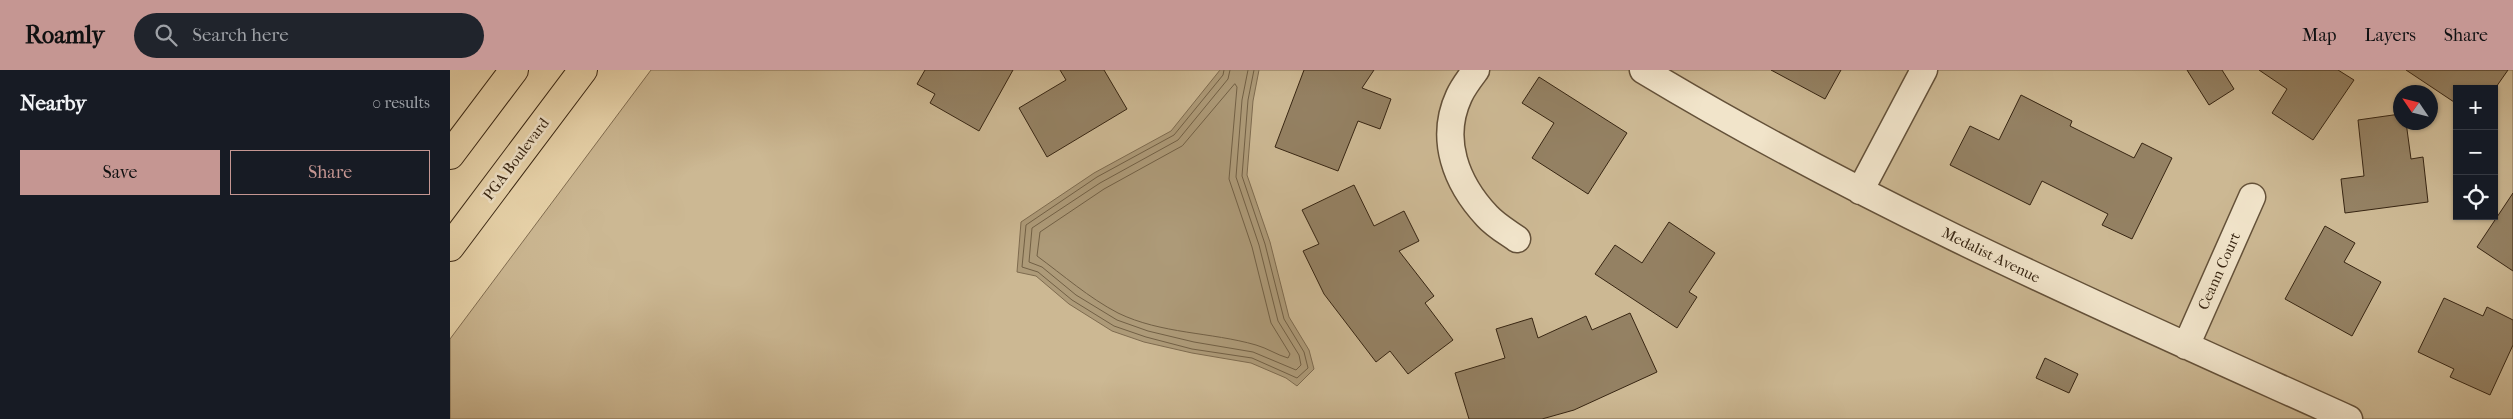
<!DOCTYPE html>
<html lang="en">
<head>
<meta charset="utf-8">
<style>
  body { margin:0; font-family:"IM FELL French Canon",serif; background:#20242c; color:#f1f3f6 }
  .controls { position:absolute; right:15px; top:15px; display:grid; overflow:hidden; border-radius:0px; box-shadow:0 1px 4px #0004 }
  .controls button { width:45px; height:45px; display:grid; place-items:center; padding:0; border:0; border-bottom:1px solid #363941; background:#171b24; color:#f1f3f6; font:25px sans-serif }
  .compass { position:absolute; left:1943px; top:15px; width:45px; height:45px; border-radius:50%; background:#171b24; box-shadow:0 1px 4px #0004; rotate:305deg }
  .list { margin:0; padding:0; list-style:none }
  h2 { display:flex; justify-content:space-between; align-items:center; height:65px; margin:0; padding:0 20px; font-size:21px }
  h2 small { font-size:16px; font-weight:400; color:#9ea1a6 }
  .actions { display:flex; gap:10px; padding:15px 20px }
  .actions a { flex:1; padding:11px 0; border:1px solid #c59692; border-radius:0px; text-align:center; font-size:18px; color:#c59692 }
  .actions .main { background:#c59692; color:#111 }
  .icon { flex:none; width:28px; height:28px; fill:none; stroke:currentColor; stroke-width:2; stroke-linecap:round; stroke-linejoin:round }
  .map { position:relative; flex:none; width:2063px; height:349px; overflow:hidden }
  header { display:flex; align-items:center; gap:30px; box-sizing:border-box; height:70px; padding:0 25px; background:#c59692; color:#111 }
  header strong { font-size:24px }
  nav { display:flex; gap:28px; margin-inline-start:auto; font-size:18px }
  .search { width:350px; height:45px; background:#20242c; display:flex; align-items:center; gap:12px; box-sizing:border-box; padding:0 18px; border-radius:28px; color:#9ea1a6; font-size:19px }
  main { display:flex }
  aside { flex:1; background:#171b24 }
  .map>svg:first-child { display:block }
  .green { fill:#ccb893; stroke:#826e52; fill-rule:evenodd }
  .water { fill:#ad9a78; stroke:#7e6b4f }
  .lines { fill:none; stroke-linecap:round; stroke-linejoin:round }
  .shore { stroke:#726045; stroke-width:1 }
  .building { fill:#948163; stroke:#372512 }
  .street-casing { stroke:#645139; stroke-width:29 }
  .primary-casing { stroke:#372512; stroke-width:30 }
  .street { stroke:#f1e4ca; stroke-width:26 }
  .primary { stroke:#ead6ad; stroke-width:28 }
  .labels { text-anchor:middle; stroke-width:5; stroke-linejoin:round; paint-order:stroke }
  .street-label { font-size:15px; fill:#372512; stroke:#f1e4ca }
</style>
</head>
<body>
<header>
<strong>Roamly</strong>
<div class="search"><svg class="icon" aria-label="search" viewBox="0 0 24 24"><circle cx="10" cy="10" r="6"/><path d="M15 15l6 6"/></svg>Search here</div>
<nav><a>Map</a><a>Layers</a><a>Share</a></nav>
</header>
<main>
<aside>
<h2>Nearby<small>0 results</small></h2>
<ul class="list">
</ul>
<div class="actions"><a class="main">Save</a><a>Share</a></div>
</aside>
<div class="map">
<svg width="2063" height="349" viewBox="0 0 2063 349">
  <rect width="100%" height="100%" fill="#ead6ad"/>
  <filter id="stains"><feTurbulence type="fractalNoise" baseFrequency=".004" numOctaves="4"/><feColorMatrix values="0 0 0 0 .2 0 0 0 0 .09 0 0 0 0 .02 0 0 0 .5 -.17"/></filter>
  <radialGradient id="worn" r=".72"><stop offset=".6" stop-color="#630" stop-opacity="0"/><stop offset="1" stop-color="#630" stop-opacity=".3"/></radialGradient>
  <!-- green -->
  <path class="green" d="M 201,0 L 2063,0 L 2063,349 L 0,349 L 0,269 ZM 2007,19 L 2044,19 L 2044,146 L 2007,146 ZM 1950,22 L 1980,22 L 1980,52 L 1950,52 Z"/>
  <!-- water -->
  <path class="water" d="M 770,0 L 809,0 L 803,31 L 797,105 L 820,172 L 839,247 L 859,280 L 864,299 L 847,316 L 836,308 L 801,293 L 742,283 L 694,272 L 662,261 L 619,234 L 586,206 L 567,202 L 571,152 L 644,103 L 721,61 Z"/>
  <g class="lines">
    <!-- shore -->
    <path class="shore" d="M 774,0 L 773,5 L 724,65 L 647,107 L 576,155 L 572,197 L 588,202 L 622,230 L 664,256 L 696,267 L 742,279 L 802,288 L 847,308 L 858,298 L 854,282 L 834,249 L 815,174 L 792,106 L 798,30 L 804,0
      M 780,0 L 778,9 L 728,70 L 650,113 L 582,158 L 579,192 L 592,197 L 626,225 L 667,250 L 698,261 L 744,272 L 803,282 L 846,300 L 851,295 L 849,285 L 828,251 L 809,175 L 786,107 L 792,30 L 798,0
      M 785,14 L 787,17 L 779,109 L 802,177 L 821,253 L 840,284 L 838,288 C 827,285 817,278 806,275 C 761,262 711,264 668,243 C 639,228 613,205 587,186 L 590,162 L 654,119 L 732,76 Z"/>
  </g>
  <!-- building -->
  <path class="building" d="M 475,0 L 563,0 L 529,61 L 480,33 L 485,24 L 467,14 Z
    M 610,0 L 654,0 L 677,39 L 597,87 L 569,38 L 616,10 Z
    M 854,0 L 924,0 L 912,18 L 941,29 L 930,59 L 908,51 L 888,101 L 825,77 Z
    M 1321,0 L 1391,0 L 1375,29 Z
    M 1737,0 L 1772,0 L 1784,19 L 1759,35 Z
    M 1809,0 L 1888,0 L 1904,10 L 1863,70 L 1822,43 L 1837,19 Z
    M 1956,0 L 2058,0 L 2044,20 L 2007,19 L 2007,34 Z
    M 1089,7 L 1177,63 L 1138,124 L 1082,88 L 1104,53 L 1072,33 Z
    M 1571,25 L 1622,51 L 1620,56 L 1684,88 L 1692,73 L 1722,88 L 1682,169 L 1652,155 L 1658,144 L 1592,111 L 1580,135 L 1500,95 L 1520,56 L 1549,70 Z
    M 1950,44 L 1950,52 L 1956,52 L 1961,89 L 1973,87 L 1978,132 L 1895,143 L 1891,109 L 1914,106 L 1908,50 Z
    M 904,115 L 924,156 L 954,141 L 969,171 L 949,181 L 984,226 L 975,233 L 1003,270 L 958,304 L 940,281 L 926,292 L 874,224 L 853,181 L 869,174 L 852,140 Z
    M 2063,123 L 2063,201 L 2027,177 Z
    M 1219,152 L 1265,183 L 1239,222 L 1247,227 L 1227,258 L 1145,204 L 1165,175 L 1192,193 Z
    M 1875,156 L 1905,173 L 1894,192 L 1931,212 L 1902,266 L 1835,229 Z
    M 1994,228 L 2033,246 L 2037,237 L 2063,250 L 2063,275 L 2040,325 L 2000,307 L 2004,299 L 1968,282 Z
    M 1180,243 L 1207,302 L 1124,340 L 1092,349 L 1019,349 L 1005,303 L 1055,288 L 1046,259 L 1082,248 L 1088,268 L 1136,246 L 1142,260 Z
    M 1595,288 L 1628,304 L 1619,323 L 1586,308 Z"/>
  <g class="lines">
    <!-- street casing -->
    <g class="street-casing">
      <path id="street" d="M 1026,0 C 1020,8 1013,17 1009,26 C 989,69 1006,113 1037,146 C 1045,155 1057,162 1067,169
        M 1193,0 C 1418,136 1660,241 1899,349
        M 1410,121 L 1474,0
        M 1736,276 L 1802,127"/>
    </g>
    <!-- primary casing -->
    <g class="primary-casing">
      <path id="primary" d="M 0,85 L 64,0
        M 0,177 L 133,0"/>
    </g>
    <!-- street -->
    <use href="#street" class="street"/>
    <!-- primary -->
    <use href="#primary" class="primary"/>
  </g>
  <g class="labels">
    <!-- street labels -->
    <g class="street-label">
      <text transform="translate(66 89) rotate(-53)" y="5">PGA Boulevard</text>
      <text transform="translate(1541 185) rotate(26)" y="5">Medalist Avenue</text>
      <text transform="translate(1769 201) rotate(-66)" y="5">Ceann Court</text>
    </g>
  </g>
  <rect width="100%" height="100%" filter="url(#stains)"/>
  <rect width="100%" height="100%" fill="url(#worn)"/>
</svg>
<div class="controls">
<button>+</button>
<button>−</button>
<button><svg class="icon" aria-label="locate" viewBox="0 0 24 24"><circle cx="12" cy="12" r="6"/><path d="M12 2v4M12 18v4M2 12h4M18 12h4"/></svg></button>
</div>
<svg class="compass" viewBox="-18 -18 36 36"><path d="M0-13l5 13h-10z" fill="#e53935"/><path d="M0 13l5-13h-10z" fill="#9ea1a6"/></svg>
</div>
</main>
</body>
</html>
